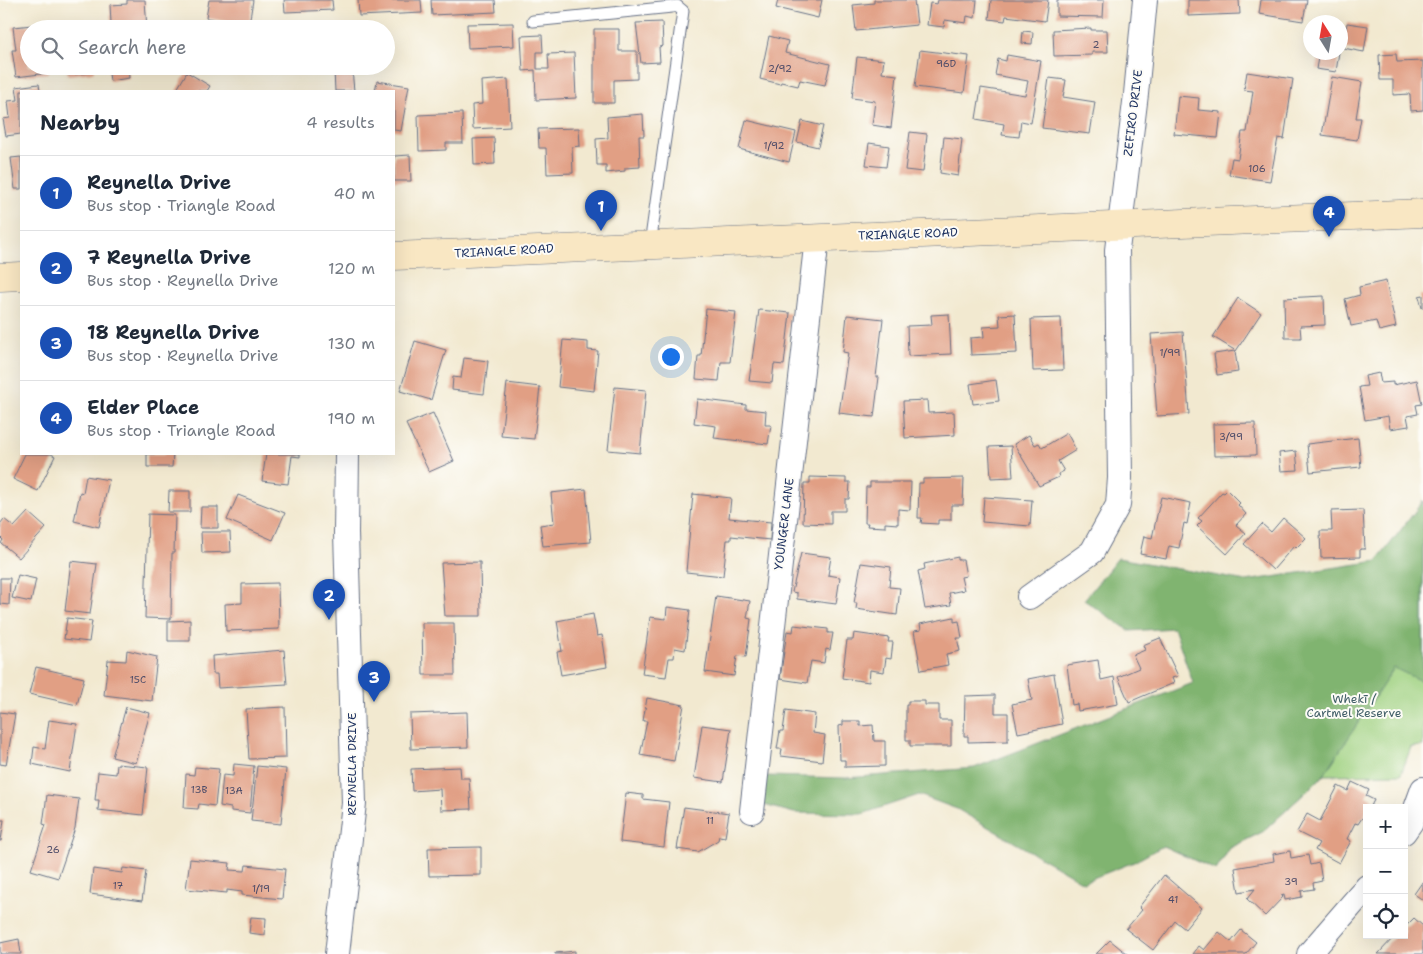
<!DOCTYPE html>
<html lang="en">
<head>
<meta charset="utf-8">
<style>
  body { margin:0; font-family:"Shantell Sans",sans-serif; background:#f6f6f7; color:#1f2937 }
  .controls { position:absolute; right:15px; bottom:15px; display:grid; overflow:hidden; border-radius:0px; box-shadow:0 5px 20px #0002 }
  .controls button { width:45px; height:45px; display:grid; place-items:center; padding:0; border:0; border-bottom:1px solid #e0e1e3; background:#fff; color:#1f2937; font:25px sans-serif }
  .compass { position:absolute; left:1303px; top:15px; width:45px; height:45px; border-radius:50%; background:#fff; box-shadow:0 5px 20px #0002; rotate:349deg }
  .you { position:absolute; left:670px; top:356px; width:18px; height:18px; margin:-12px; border:4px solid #fff; border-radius:50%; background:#1a73e8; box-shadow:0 0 0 8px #1a73e833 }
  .badge { display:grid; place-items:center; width:32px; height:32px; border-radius:50%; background:#111827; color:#fff; font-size:16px; font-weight:700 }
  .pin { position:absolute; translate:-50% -41px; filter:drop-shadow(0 1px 2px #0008) }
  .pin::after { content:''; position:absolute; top:26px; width:18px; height:15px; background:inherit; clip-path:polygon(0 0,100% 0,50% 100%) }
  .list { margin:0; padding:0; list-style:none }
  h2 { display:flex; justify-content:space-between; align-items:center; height:65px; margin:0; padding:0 20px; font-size:21px }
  h2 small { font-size:16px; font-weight:400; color:#747a83 }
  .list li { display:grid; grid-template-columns:32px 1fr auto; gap:15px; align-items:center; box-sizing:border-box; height:75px; padding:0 20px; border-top:1px solid #e0e1e3 }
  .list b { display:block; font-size:19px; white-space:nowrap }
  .list p { margin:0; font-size:16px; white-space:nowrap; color:#747a83 }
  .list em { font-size:16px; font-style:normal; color:#747a83 }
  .icon { flex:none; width:28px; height:28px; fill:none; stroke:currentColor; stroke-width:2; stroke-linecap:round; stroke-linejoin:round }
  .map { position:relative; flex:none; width:1423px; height:954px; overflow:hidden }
  .search { position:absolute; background:#fff; box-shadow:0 5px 20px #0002; left:20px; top:20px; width:375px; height:55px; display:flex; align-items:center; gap:12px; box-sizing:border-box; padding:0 18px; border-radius:28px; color:#747a83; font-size:19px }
  .panel { position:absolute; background:#fff; box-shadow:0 5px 20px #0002; left:20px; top:90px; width:375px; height:365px; border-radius:0px }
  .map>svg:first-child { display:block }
  .green { fill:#a0d282; stroke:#5e8070 }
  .forest { fill:#80b470; stroke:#4e7267 }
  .building { fill:#e19f84 }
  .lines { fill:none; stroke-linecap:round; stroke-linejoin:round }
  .lane-casing { stroke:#667086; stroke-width:13 }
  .street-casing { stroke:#667086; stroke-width:26 }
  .secondary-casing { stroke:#667086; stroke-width:29 }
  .lane { stroke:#fff; stroke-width:11 }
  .street { stroke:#fff; stroke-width:24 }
  .secondary { stroke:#f9e7c3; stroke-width:28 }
  .labels { text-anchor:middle; stroke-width:4; stroke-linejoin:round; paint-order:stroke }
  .number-label { font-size:10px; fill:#4c4b68 }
  .street-label { font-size:12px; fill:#1b2f5e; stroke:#fdfcf7 }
  .park-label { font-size:12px; fill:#436069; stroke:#fdfcf7 }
</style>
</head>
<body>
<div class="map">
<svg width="1423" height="954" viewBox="0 0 1423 954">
  <rect width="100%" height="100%" fill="#fdfcf7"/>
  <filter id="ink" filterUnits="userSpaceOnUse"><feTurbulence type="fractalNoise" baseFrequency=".02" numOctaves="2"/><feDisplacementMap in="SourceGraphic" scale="10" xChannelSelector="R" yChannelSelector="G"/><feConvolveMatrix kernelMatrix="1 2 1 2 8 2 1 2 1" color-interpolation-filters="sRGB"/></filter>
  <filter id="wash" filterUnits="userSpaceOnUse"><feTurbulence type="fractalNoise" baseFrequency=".0096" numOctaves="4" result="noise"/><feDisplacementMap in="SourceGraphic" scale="20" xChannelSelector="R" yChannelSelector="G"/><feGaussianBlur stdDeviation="1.12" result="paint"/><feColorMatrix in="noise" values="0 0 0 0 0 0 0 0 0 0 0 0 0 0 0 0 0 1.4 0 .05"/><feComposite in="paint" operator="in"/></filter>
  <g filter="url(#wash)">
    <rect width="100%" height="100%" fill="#f2e9d0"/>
    <!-- green -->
    <path class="green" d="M 1423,501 L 1423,746 L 1411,747 L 1401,774 L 1324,775 L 1264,831 L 1230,848 L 1216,870 L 1163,846 Z"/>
    <!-- forest -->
    <path class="forest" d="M 1423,501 L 1423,682 L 1394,668 L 1324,775 L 1264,831 L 1230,848 L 1216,870 L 1163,846 L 1134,862 L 1083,882 L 957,809 L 919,795 L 862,814 L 794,813 L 760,804 L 766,776 L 846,778 L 974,768 L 1193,683 L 1174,628 L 1130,631 L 1084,600 L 1118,558 L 1246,581 L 1377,561 Z"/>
    <g id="blocks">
      <!-- building -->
      <path class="building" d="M 127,0 L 145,0 L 147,29 L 117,29 L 117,23 L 111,23 L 110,5 L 127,4 Z
        M 209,0 L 253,0 L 249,25 L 206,18 Z
        M 284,0 L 332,0 L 333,10 L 285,12 Z
        M 358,0 L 421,0 L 422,13 L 359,16 Z
        M 431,0 L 495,0 L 496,12 L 432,15 Z
        M 778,0 L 822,0 L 818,18 L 776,8 Z
        M 874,0 L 914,0 L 917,25 L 856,31 L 853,5 L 874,3 Z
        M 938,0 L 977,0 L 975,18 L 967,16 L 966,23 L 945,20 L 944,27 L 927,25 L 930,3 L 937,4 Z
        M 991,0 L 1048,0 L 1045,21 L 1006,16 L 1005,21 L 989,19 Z
        M 1057,0 L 1104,0 L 1103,17 L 1057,16 Z
        M 1188,0 L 1239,0 L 1240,14 L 1188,16 Z
        M 1261,0 L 1307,0 L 1303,21 L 1259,14 Z
        M 662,22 L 663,46 L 659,47 L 660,62 L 641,63 L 636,23 Z
        M 513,23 L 514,46 L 468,48 L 467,24 Z
        M 1347,23 L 1368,26 L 1364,52 L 1343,48 Z
        M 42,24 L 43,29 L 29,29 L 29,66 L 48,66 L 48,73 L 16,77 L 12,50 L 16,50 L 13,27 Z
        M 1091,28 L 1091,30 L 1107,30 L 1108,52 L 1092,52 L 1092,55 L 1054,56 L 1053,30 Z
        M 594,29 L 619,29 L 619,51 L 637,51 L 637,79 L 614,80 L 614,103 L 594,103 Z
        M 1023,31 L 1033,32 L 1032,44 L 1022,43 Z
        M 542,35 L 543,52 L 537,52 L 537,69 L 549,69 L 548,54 L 574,53 L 576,98 L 536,100 L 535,70 L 523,71 L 521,36 Z
        M 769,36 L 788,41 L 785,53 L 830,64 L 825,85 L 800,80 L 798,86 L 781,82 L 780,84 L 760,79 Z
        M 920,50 L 969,56 L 964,93 L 915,87 Z
        M 1319,52 L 1339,52 L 1336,72 L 1316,69 Z
        M 1396,54 L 1397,62 L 1423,61 L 1423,110 L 1411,111 L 1410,94 L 1393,95 L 1393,80 L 1380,80 L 1379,55 Z
        M 1007,55 L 1041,61 L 1031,123 L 1021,121 L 1019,137 L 1002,135 L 1004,124 L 976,119 L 981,88 L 1025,95 L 1028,81 L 995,75 L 998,59 L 1006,61 Z
        M 857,57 L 884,60 L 882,73 L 897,75 L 891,128 L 872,125 L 875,101 L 852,98 Z
        M 66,66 L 94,66 L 94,72 L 68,75 Z
        M 108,66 L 128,66 L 129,78 L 110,81 Z
        M 352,69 L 354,91 L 335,91 L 334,70 Z
        M 187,72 L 210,86 L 207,91 L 176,91 Z
        M 1247,72 L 1293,79 L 1284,139 L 1278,138 L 1270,181 L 1229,175 L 1232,158 L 1238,159 L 1242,132 L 1247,132 L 1253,91 L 1244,90 Z
        M 1332,77 L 1362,82 L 1356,118 L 1361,118 L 1357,140 L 1322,135 Z
        M 1049,78 L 1066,80 L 1063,97 L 1095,102 L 1090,134 L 1042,128 Z
        M 508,79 L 510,127 L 473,129 L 472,105 L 482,104 L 481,81 Z
        M 377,81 L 409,86 L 401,131 L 394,130 L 394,91 L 375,91 Z
        M 39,84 L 40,91 L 21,91 L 21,134 L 6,136 L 3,119 L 10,118 L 8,101 L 18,100 L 16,87 Z
        M 1178,96 L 1199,98 L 1198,110 L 1221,112 L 1218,138 L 1174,134 Z
        M 462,113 L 463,143 L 446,143 L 446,150 L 419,151 L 418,115 Z
        M 643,114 L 644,136 L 639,136 L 640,167 L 625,168 L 625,171 L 606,173 L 606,165 L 597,165 L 596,139 L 608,138 L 607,117 Z
        M 746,120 L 796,132 L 789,162 L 739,149 Z
        M 802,121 L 823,126 L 818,147 L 797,142 Z
        M 579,128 L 580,146 L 572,147 L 573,173 L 547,174 L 546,148 L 539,148 L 538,129 Z
        M 910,132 L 927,134 L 923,172 L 905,170 Z
        M 944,137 L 962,139 L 958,176 L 940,173 Z
        M 494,138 L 495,164 L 474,165 L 473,139 Z
        M 869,143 L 889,146 L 886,167 L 866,165 Z
        M 410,155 L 411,181 L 394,181 L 394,156 Z
        M 21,157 L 21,189 L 15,189 L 11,158 Z
        M 1386,281 L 1396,327 L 1379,331 L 1376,321 L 1351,326 L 1345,299 L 1360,295 L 1359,287 Z
        M 1423,295 L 1423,308 L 1422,308 L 1419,296 Z
        M 1324,296 L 1325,325 L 1300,326 L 1301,338 L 1285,338 L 1284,298 Z
        M 1238,298 L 1261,313 L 1236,351 L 1213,337 Z
        M 706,309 L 736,312 L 730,362 L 721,362 L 719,381 L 696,379 L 698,356 L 701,356 Z
        M 759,310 L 790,313 L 784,365 L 774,364 L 772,383 L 749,381 Z
        M 949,314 L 951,354 L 908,356 L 907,326 L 932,325 L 931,315 Z
        M 1015,314 L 1017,353 L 971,355 L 970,338 L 984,337 L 983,327 L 1000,326 L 999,315 Z
        M 847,315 L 883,319 L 876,377 L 879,377 L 874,417 L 839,413 L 848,353 L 843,352 Z
        M 1061,318 L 1063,370 L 1033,371 L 1031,319 Z
        M 1183,332 L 1189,414 L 1157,416 L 1151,334 Z
        M 563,340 L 588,342 L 588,350 L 598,351 L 594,391 L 558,387 Z
        M 415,341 L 446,350 L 431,400 L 400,391 Z
        M 1235,351 L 1238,372 L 1217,375 L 1214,354 Z
        M 464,358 L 488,361 L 484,394 L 452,390 L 453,377 L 461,378 Z
        M 1379,373 L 1381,383 L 1393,382 L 1393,385 L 1417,380 L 1422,404 L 1416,405 L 1418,414 L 1407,416 L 1409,426 L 1390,429 L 1388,416 L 1365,420 L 1359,387 L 1367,386 L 1365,376 Z
        M 996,380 L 999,401 L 973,404 L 970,384 Z
        M 507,383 L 540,387 L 534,439 L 501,436 Z
        M 615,387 L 646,390 L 640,453 L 608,450 Z
        M 697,399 L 746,405 L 746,409 L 766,411 L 765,425 L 771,425 L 768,444 L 714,438 L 716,426 L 694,423 Z
        M 927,400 L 928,413 L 954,412 L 955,435 L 905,438 L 903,401 Z
        M 433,413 L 454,461 L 429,472 L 406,424 Z
        M 1255,423 L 1256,455 L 1214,456 L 1213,424 Z
        M 1067,433 L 1076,450 L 1058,461 L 1064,471 L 1058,474 L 1059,477 L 1039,486 L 1014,444 L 1029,435 L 1035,445 L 1039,443 L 1042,448 Z
        M 1358,438 L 1361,467 L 1310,472 L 1307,444 Z
        M 1011,446 L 1013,477 L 991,478 L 989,447 Z
        M 1296,451 L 1298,470 L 1281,471 L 1279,453 Z
        M 25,454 L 51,454 L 55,456 L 38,491 L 13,479 Z
        M 147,454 L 173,454 L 172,467 L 147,467 Z
        M 266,454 L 300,454 L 300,457 L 292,456 L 288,484 L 262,481 Z
        M 86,476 L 109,480 L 99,527 L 74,521 L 80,492 L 83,493 Z
        M 810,477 L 846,478 L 846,482 L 850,482 L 849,499 L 845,499 L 845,511 L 831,511 L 831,524 L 803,523 L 804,483 L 810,483 Z
        M 964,478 L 963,505 L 951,505 L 951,520 L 938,520 L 938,524 L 921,523 L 922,518 L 918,518 L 919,483 L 923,483 L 923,479 Z
        M 870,482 L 911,482 L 910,510 L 898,509 L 898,524 L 885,523 L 885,527 L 867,526 L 868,523 L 865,523 L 866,487 L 870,487 Z
        M 586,489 L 591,542 L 543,546 L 540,525 L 554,523 L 551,493 Z
        M 1227,490 L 1240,503 L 1238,505 L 1246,514 L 1236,525 L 1246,533 L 1227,554 L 1197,526 L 1202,521 L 1198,518 L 1222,492 L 1224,493 Z
        M 169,491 L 190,491 L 190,512 L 168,512 Z
        M 693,494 L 731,498 L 729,518 L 771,522 L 770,540 L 731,536 L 731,540 L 727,540 L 723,576 L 686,572 Z
        M 238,495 L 285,513 L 273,540 L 227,520 Z
        M 984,497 L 1032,500 L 1030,526 L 982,522 Z
        M 1161,497 L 1191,503 L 1187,524 L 1184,523 L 1179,548 L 1169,546 L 1166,559 L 1140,554 L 1144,536 L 1152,538 Z
        M 201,507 L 218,507 L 218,528 L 200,528 Z
        M 1363,510 L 1365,549 L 1360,549 L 1360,557 L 1321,558 L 1320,531 L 1332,531 L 1331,511 Z
        M 28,512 L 46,528 L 19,558 L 1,543 L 3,540 L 0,537 L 0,524 L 4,519 L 14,527 Z
        M 148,514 L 175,515 L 174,553 L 172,553 L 171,619 L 145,618 Z
        M 1283,518 L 1306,538 L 1296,548 L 1294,546 L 1273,570 L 1244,544 L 1262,524 L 1271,532 Z
        M 201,532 L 230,532 L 231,552 L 202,553 Z
        M 801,553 L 831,557 L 828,575 L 840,577 L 836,604 L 797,599 L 797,593 L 792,592 Z
        M 958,557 L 958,560 L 963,560 L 966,576 L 961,577 L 964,590 L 949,593 L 951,605 L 925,609 L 918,571 L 925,569 L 924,564 Z
        M 71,561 L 97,564 L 90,614 L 65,611 Z
        M 480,562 L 481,616 L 445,616 L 441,563 Z
        M 861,563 L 891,567 L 889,587 L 900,588 L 897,615 L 856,609 L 857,603 L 854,603 Z
        M 18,575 L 36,579 L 31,602 L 12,598 Z
        M 0,578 L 10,578 L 9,605 L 0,604 Z
        M 278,583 L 279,629 L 226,631 L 225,604 L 242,603 L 242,584 Z
        M 716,596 L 750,601 L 747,618 L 751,619 L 746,657 L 737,656 L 734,676 L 705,672 Z
        M 667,607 L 690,610 L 685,650 L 675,648 L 674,658 L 669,658 L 666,677 L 642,674 L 650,617 L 666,619 Z
        M 593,614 L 597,636 L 602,635 L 607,667 L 561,675 L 557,652 L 562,651 L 557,621 Z
        M 954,617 L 954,622 L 959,621 L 962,638 L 957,638 L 960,651 L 946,654 L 948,665 L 921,670 L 914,631 L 921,630 L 920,624 Z
        M 67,618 L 92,621 L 89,642 L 64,639 Z
        M 190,620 L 190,641 L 168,641 L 168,621 Z
        M 422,623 L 454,623 L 455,675 L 423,675 Z
        M 794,625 L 828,629 L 828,633 L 833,633 L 830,650 L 826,649 L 824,663 L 811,661 L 807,683 L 780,679 L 787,631 L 793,632 Z
        M 854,633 L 889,638 L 888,642 L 893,642 L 891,659 L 886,658 L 884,672 L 870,670 L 869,682 L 842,678 L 847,640 L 853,640 Z
        M 1160,638 L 1178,676 L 1172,678 L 1174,683 L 1129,702 L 1118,677 L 1139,668 L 1133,655 L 1145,650 L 1143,645 Z
        M 127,650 L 157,657 L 152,701 L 104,695 L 108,660 L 126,661 Z
        M 284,650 L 287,684 L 218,688 L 217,674 L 213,674 L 212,656 Z
        M 1098,660 L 1101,680 L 1114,677 L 1118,704 L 1078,711 L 1077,704 L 1072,705 L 1067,665 Z
        M 36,667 L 84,678 L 77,705 L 29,694 Z
        M 1054,674 L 1062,724 L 1018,733 L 1012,704 L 1032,700 L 1028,679 Z
        M 995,695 L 995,713 L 1008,713 L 1008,741 L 968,742 L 968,736 L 964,736 L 965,696 Z
        M 647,698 L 684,705 L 674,761 L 640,755 L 647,721 L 643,721 Z
        M 908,701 L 925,701 L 925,705 L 939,705 L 939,720 L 951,720 L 951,746 L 910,746 L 910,740 L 906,740 L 906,705 L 908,705 Z
        M 126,707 L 150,713 L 136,763 L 112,757 Z
        M 285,707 L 286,758 L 249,759 L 246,709 Z
        M 786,710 L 815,714 L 813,733 L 825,735 L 822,761 L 781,756 L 782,749 L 777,749 L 780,731 L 783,731 Z
        M 0,712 L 15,714 L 6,765 L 0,764 Z
        M 467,712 L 468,747 L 411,749 L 410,714 Z
        M 49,720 L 77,724 L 70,772 L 32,764 L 34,747 L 45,749 Z
        M 843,721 L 860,721 L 860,726 L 873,725 L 874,741 L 885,741 L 885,766 L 845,767 L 845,760 L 840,760 L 839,726 L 843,725 Z
        M 702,725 L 731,729 L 723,782 L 694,778 Z
        M 117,764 L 148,767 L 143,815 L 98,810 L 99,800 L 95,800 L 98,772 L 116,774 Z
        M 234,764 L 254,766 L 250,813 L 231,811 L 231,808 L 220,806 L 223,775 L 233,776 Z
        M 257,766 L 286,769 L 281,824 L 251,821 Z
        M 195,767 L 219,769 L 215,806 L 199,804 L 198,809 L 184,808 L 186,774 L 194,775 Z
        M 460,767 L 461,778 L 469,778 L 471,809 L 441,810 L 440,789 L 412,791 L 411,769 Z
        M 1352,782 L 1369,790 L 1366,796 L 1374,800 L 1370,808 L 1367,808 L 1364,819 L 1362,818 L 1358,824 L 1355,823 L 1347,839 L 1351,841 L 1339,863 L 1315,850 L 1319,843 L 1297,832 L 1307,814 L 1320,821 L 1338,786 L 1348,791 Z
        M 626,793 L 643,795 L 643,799 L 669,802 L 664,847 L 620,842 Z
        M 47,795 L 79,799 L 75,828 L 58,878 L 31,870 L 46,825 L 43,824 Z
        M 684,807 L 729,813 L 725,837 L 719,836 L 718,840 L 698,852 L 677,849 Z
        M 0,820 L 4,820 L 1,841 L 0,841 Z
        M 481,847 L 481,875 L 429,876 L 428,848 Z
        M 1290,851 L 1291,858 L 1308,855 L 1310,865 L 1319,863 L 1322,881 L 1313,883 L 1314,889 L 1301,891 L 1302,897 L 1285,900 L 1284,894 L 1281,895 L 1283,897 L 1265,916 L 1247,899 L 1255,889 L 1239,892 L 1235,868 L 1274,861 L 1273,854 Z
        M 190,859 L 230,863 L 229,870 L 245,871 L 246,865 L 285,869 L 282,899 L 242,895 L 242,892 L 227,890 L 227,893 L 186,889 Z
        M 123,868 L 146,871 L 142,901 L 90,894 L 93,869 L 122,873 Z
        M 1164,875 L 1202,908 L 1185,929 L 1175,921 L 1153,950 L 1126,929 L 1142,910 L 1139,907 Z
        M 1423,881 L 1423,900 L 1414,894 Z
        M 251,917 L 266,918 L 265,935 L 249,933 Z
        M 1414,918 L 1423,926 L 1423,954 L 1378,954 L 1396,935 L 1404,935 L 1404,925 L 1406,926 Z
        M 1241,930 L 1256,942 L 1246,954 L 1193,954 L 1199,946 L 1204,950 L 1219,932 L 1231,942 Z
        M 19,939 L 21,954 L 0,954 L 0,943 Z
        M 1110,940 L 1127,954 L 1096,954 Z
        M 575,951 L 575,954 L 555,954 L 555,953 Z"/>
    </g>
  </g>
  <g filter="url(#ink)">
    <use href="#blocks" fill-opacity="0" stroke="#667086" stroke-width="1"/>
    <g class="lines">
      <!-- lane casing -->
      <g class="lane-casing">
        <path id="lane" d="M 533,21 L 672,7 L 677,6 L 683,11 L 650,245"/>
      </g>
      <!-- street casing -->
      <g class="street-casing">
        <path id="street" d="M 1029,597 L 1092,552 L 1118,505 L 1120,478 L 1117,250 L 1136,94 L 1145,0
          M 752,811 L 817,238
          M 1404,832 L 1411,822 L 1423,789
          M 337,954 L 354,803 L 346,533 L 347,454
          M 1309,954 L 1367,887"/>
      </g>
      <!-- secondary casing -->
      <g class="secondary-casing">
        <path id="secondary" d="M 394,256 L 1423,213
          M 0,277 L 21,276"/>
      </g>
      <!-- lane -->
      <use href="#lane" class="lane"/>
      <!-- street -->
      <use href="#street" class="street"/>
      <!-- secondary -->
      <use href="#secondary" class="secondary"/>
    </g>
  </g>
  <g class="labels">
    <!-- number labels -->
    <g class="number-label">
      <text x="1096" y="48">2</text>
      <text x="946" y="67">96D</text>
      <text x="780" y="72">2/92</text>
      <text x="774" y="149">1/92</text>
      <text x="1257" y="172">106</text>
      <text x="1170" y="356">1/99</text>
      <text x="1231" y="440">3/99</text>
      <text x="138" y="683">15C</text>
      <text x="199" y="793">13B</text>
      <text x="234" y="794">13A</text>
      <text x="710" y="824">11</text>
      <text x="53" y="853">26</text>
      <text x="1291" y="885">39</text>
      <text x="118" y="889">17</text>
      <text x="261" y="892">1/19</text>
      <text x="1173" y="903">41</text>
    </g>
    <!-- street labels -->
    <g class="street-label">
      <text transform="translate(1133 113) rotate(-83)" y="4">ZEFIRO DRIVE</text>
      <text transform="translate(908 234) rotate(-2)" y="4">TRIANGLE ROAD</text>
      <text transform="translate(504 251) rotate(-3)" y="4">TRIANGLE ROAD</text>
      <text transform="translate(784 524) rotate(-83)" y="4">YOUNGER LANE</text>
      <text transform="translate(352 764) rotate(-90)" y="4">REYNELLA DRIVE</text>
    </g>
    <!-- park labels -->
    <g class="park-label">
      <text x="1354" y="703">Whekī /<tspan x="1354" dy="14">Cartmel Reserve</tspan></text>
    </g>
  </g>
</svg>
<div class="controls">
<button>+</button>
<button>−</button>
<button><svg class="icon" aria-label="locate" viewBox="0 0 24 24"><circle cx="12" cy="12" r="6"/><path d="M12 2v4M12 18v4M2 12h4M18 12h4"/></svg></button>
</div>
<svg class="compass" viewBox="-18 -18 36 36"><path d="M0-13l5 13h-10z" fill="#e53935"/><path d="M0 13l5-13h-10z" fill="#747a83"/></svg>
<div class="you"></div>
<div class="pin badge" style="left:601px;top:231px;background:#1a4fb4">1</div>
<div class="pin badge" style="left:329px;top:620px;background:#1a4fb4">2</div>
<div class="pin badge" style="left:374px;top:702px;background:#1a4fb4">3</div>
<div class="pin badge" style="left:1329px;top:237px;background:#1a4fb4">4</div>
<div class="search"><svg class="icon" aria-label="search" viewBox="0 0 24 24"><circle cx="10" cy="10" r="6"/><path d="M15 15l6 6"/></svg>Search here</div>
<section class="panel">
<h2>Nearby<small>4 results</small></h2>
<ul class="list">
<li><span class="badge" style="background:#1a4fb4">1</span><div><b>Reynella Drive</b><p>Bus stop · Triangle Road</p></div><em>40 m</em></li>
<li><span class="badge" style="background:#1a4fb4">2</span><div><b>7 Reynella Drive</b><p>Bus stop · Reynella Drive</p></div><em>120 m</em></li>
<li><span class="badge" style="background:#1a4fb4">3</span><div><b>18 Reynella Drive</b><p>Bus stop · Reynella Drive</p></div><em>130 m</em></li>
<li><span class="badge" style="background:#1a4fb4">4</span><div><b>Elder Place</b><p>Bus stop · Triangle Road</p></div><em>190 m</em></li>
</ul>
</section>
</div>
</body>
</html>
